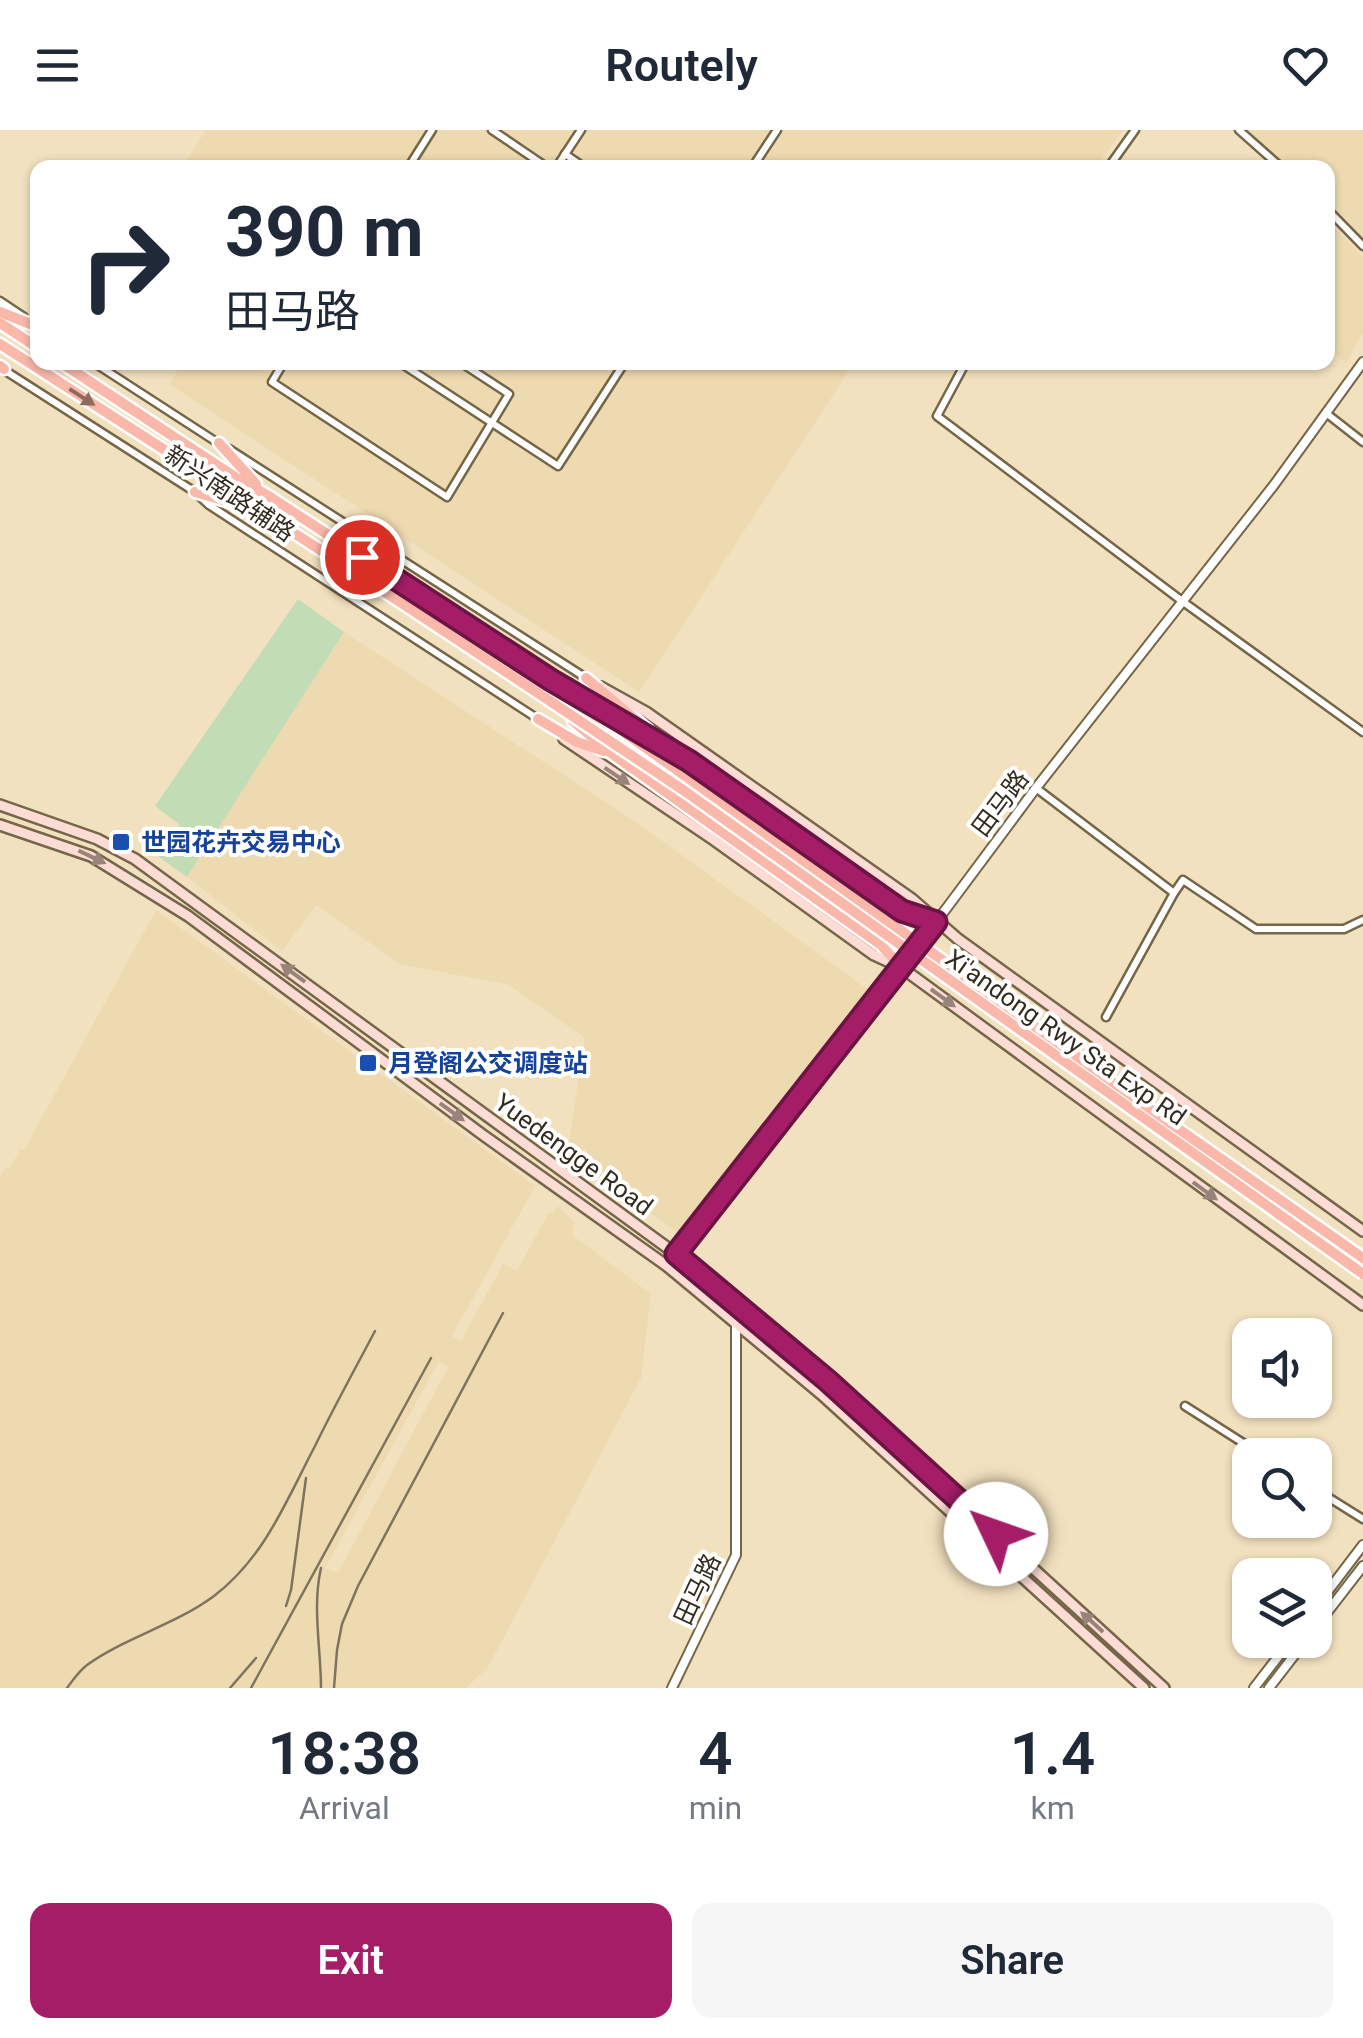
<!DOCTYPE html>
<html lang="en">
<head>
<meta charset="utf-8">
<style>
  body { margin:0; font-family:Roboto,"Noto Sans SC",sans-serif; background:#f6f6f7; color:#1f2937; height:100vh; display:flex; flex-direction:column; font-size:38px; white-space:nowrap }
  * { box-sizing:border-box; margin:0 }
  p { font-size:32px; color:#747a83 }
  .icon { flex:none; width:55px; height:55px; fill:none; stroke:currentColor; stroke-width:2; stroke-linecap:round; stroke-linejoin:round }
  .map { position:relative; height:1558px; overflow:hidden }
  .panel { display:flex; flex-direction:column; background:#fff; flex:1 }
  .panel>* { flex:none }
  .banner { position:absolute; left:30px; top:30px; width:1305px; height:210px; border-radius:20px; box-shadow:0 2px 8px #0004; background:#fff; color:#1f2937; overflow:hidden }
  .tools { position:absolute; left:1232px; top:1188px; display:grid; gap:20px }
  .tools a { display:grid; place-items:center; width:100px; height:100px; border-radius:20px; background:#fff; box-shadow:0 2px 8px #0004; font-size:50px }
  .pin { position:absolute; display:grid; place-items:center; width:85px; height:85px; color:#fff; margin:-42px; border:5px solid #fff; border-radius:50%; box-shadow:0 2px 10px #0007 }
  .me { position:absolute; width:110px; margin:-55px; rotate:312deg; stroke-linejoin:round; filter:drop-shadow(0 0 8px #0008) }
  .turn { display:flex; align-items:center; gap:35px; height:210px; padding:0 30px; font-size:45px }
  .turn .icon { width:130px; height:130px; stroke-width:2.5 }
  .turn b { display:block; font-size:70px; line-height:85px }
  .eta { display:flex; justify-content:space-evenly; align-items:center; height:170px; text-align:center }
  .eta b { font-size:60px; font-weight:600; line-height:70px }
  .button { display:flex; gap:20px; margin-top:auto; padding:20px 30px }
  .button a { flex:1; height:115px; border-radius:20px; background:#a51d67; color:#fff; font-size:40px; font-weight:600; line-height:115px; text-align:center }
  .button a+a { background:#f6f6f7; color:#1f2937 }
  header { display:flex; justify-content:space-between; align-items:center; height:130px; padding:0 30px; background:#fff; font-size:45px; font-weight:600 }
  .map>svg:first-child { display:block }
  .built { fill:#eedab0; fill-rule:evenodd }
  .green { fill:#c2dcb5 }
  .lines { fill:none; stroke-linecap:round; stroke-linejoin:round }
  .minor-casing { stroke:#746647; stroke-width:11 }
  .tertiary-casing { stroke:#746647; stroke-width:12 }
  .secondary-casing { stroke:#746647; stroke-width:14 }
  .primary-casing { stroke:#fff; stroke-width:15 }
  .minor { stroke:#fff; stroke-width:6 }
  .tertiary { stroke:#fff; stroke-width:8 }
  .secondary { stroke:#fddcd5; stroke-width:9 }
  .primary { stroke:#fab8aa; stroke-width:10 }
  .rail { stroke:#7e745e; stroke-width:2.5 }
  .primary-bridge-casing { stroke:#fff; stroke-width:15; stroke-linecap:butt }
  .primary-bridge { stroke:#fab8aa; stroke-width:10 }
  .oneway { fill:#8c6b5d }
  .oneway2 { fill:#98847a }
  .route-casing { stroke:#6b1343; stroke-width:25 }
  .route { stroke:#a51d67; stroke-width:18 }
  .transit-dot { fill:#1a4fb4; stroke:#fff; stroke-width:4 }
  .labels { text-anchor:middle; stroke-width:8; stroke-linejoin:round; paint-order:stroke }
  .street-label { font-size:25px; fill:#322c1e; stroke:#fff }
  .transit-label { font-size:25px; font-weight:bold; fill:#164399; stroke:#fff; text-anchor:start }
</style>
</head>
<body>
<header><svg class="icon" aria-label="menu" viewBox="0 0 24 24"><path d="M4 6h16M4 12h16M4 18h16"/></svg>Routely<svg class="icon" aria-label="heart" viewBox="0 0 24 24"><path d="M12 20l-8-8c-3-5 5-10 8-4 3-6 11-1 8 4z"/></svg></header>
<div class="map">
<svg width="1363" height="1558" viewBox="0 0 1363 1558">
  <rect width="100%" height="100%" fill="#f2e1bf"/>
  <g class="built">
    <path d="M206 0H1123L1095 38H988L984 35 982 38H181Z"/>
    <path d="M1240 0H1363V110L1328 78V38L1282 37Z"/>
    <path d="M1328 91 1363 127V203L1346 233 1328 219Z"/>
    <path d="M183 232 854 233 639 562 169 254Z"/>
    <path d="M344 502 636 692 870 861 681 1105 567 1024 585 908 509 855 400 834 316 775 282 821 187 747Z"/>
    <path d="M156 780 535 1056 452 1206 461 1211 503 1134 517 1141 549 1082 552 1084 558 1076 574 1092 572 1105 651 1164 641 1248 488 1537 466 1558H0V1047L6 1037 10 1038 20 1019 24 1020ZM439 1231 448 1237 338 1443 325 1438Z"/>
  </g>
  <path class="green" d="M298 469 344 502 187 747 159 727 180 695 155 676Z"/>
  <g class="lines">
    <defs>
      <g id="minor">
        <path d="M492 0 548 38"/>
        <path d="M1239 0 1282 38"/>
        <path d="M565 24 585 38"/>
        <path d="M408 38 432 0"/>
        <path d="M556 38 581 0"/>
        <path d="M752 38 777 0"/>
        <path d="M1108 38 1135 0"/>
        <path d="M1328 80 1363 116"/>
        <path d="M0 171 24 187"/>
        <path d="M93 232 218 313"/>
        <path d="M284 232 272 252 447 367 509 264 460 232"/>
        <path d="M399 232 558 336 625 232"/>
        <path d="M966 232 937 286 1182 471 1363 602"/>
        <path d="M1 238 195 362 209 375 538 589"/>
        <path d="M1326 283 1363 312"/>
        <path d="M229 319 586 548"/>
        <path d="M1036 658 1174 763 1106 887"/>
        <path d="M1174 763 1183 750 1256 799H1344L1363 790"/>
        <path d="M1185 1276 1262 1325"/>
        <path d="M1315 1359 1363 1389"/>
      </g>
      <g id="tertiary">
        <path d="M667 1136 902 838 1036 658 1274 355 1363 232"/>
        <path d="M1315 1478 1363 1415"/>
        <path d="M1315 1498 1363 1436"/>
        <path d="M672 1558 736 1425V1192"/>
        <path d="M1254 1558 1291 1510"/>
        <path d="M1269 1558 1306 1510"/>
      </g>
      <g id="secondary">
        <path d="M601 557 646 582 912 769 958 809 1363 1101"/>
        <path d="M564 609 714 710 874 825 902 838 1363 1175"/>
        <path d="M0 675 97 709 135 729 676 1124 828 1251 1164 1558"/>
        <path d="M0 695 91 726 188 786 483 1005 667 1136 821 1264 1144 1558"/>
      </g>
      <g id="primary">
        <path d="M0 182 38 197"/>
        <path d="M0 193 38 218"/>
        <path d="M0 214 356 443 553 573"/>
        <path d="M60 232 235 347 267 365 556 553"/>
        <path d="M0 236 4 239"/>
        <path d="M219 313 256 354"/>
        <path d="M195 362 247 377"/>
        <path d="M586 548 648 600"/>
        <path d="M588 571 689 631 902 781 936 792"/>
        <path d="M538 589 577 612 604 621"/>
        <path d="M573 591 611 623 881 815 902 838"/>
      </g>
    </defs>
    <use href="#minor" class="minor-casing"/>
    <use href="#tertiary" class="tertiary-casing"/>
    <use href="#secondary" class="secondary-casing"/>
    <use href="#primary" class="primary-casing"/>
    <use href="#minor" class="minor"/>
    <use href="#tertiary" class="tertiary"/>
    <use href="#secondary" class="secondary"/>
    <use href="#primary" class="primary"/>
    <g class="rail">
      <path d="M286 1476 291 1460 306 1348"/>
      <path d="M67 1558C73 1550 79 1541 87 1535 126 1507 175 1495 214 1466 265 1427 286 1371 315 1316 334 1277 355 1239 375 1201"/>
      <path d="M230 1558 256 1528"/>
      <path d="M251 1558 431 1228"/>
      <path d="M321 1558C321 1519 312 1477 321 1438"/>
      <path d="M334 1558 337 1520 342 1494 358 1456 503 1183"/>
    </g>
    <defs>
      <g id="primary-bridge">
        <path d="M551 550 1170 993 1363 1128"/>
        <path d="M547 569 686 662 1363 1144"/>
      </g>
    </defs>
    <use href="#primary-bridge" class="primary-bridge-casing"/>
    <use href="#primary-bridge" class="primary-bridge"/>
  </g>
  <defs><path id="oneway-solid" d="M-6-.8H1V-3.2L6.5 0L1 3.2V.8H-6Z" transform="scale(2.5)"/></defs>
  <use class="oneway" href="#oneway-solid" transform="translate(82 267) rotate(33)"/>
  <g class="oneway2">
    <use href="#oneway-solid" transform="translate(617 646) rotate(34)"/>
    <use href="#oneway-solid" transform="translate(92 727) rotate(26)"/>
    <use href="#oneway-solid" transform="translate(293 843) rotate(-144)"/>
    <use href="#oneway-solid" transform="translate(943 868) rotate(36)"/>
    <use href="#oneway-solid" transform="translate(452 982) rotate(36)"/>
    <use href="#oneway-solid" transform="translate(1205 1061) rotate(36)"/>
    <use href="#oneway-solid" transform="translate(1092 1492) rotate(-138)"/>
  </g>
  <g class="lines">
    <defs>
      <path id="route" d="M362 427 551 550 689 631 902 781 936 792 676 1124 828 1251 996 1404"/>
    </defs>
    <use href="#route" class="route-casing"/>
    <use href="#route" class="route"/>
  </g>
  <g class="transit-dot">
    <rect x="111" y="702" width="20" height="20" rx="5"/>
    <rect x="358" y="923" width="20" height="20" rx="5"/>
  </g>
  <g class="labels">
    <g class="street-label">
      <text transform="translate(230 363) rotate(34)" y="9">新兴南路辅路</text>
      <text transform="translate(1000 673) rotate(-53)" y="9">田马路</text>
      <text transform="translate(1066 907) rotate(35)" y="9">Xi'andong Rwy Sta Exp Rd</text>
      <text transform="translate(574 1024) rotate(36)" y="9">Yuedengge Road</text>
      <text transform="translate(697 1459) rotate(-65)" y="9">田马路</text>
    </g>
    <g class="transit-label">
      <text x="141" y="721">世园花卉交易中心</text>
      <text x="388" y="942">月登阁公交调度站</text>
    </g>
  </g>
</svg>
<div class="tools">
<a><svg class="icon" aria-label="sound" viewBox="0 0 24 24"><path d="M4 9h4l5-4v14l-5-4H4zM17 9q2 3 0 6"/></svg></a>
<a><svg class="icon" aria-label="search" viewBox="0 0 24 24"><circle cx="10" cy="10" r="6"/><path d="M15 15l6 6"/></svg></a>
<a><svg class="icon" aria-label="layers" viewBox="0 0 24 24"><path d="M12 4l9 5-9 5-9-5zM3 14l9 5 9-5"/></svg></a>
</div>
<div class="pin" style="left:362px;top:427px;background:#d93025"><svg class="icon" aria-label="arrive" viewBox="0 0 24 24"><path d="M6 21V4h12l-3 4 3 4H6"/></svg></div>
<svg class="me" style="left:996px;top:1404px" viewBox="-20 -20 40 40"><circle r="19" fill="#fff"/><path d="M0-13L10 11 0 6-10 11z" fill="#a51d67"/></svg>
<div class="banner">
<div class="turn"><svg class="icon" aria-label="right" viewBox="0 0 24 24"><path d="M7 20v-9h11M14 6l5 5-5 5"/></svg><div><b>390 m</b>田马路</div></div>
</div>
</div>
<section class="panel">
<div class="eta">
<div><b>18:38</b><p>Arrival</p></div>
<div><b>4</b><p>min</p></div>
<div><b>1.4</b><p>km</p></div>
</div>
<div class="button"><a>Exit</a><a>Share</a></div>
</section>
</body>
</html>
